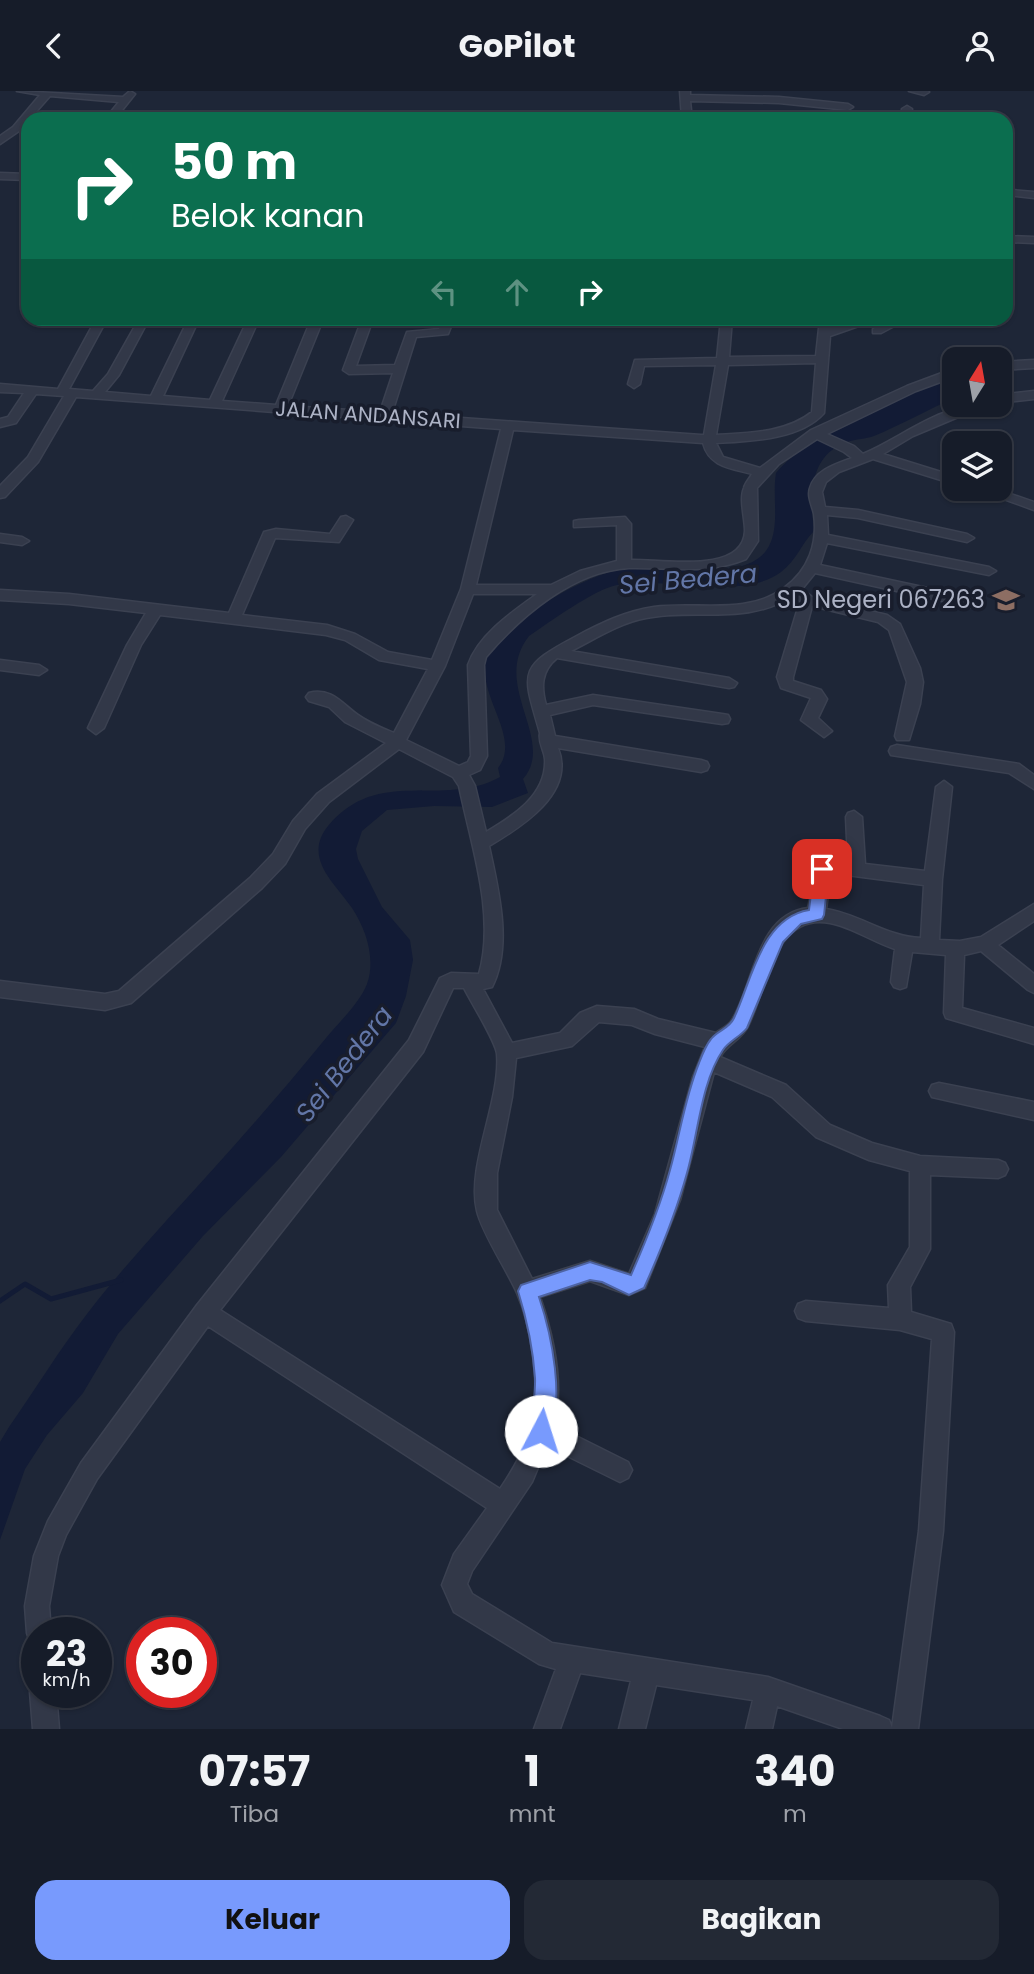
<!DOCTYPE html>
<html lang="id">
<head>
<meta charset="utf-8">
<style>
  body { margin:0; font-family:Poppins,sans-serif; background:#232935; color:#f1f3f6; height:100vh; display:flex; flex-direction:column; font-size:26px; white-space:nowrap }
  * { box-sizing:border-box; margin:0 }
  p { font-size:23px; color:#9ea1a8 }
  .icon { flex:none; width:38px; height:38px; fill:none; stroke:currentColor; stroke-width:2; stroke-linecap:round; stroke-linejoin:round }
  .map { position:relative; height:1638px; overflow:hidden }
  .panel { display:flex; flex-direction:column; background:#161c29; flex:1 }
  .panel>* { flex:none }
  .hud { position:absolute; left:21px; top:21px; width:992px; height:214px; border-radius:21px; box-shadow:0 2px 5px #0004,0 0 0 2px #353a46; background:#0b6e4f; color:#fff; overflow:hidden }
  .needle { width:46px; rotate:11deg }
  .tools { position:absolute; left:942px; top:256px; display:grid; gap:14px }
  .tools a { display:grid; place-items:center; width:70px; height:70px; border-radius:14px; background:#161c29; box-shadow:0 2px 5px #0004,0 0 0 2px #353a46; font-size:35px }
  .speed { position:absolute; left:21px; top:1526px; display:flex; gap:14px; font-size:35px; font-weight:700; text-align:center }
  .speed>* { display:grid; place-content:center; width:91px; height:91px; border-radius:50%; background:#161c29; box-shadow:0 2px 5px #0004,0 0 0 2px #353a46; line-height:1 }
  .speed small { font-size:18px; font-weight:400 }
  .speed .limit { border:10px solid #d22; background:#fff; color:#111 }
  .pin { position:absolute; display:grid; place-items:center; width:60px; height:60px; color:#fff; margin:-30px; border-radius:14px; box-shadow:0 4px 10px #0006 }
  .me { position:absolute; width:77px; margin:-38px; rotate:5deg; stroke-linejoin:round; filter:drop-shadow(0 0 5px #0008) }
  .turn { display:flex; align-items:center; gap:24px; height:147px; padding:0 35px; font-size:32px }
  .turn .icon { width:91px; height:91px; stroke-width:2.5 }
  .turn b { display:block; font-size:49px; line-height:60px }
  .lanes { display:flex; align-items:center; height:66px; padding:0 35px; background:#0003; justify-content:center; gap:35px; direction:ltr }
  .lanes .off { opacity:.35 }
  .eta { display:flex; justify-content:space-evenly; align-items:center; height:119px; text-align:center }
  .eta b { font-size:42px; font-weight:700; line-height:49px }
  .cta { display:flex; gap:14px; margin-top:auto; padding:14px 35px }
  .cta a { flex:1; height:80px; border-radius:21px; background:#789afd; color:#111; font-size:28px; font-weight:700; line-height:80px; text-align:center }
  .cta a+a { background:#232935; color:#f1f3f6 }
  header { display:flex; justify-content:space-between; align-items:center; height:91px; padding:0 35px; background:#161c29; font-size:32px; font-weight:700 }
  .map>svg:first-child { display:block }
  .water { fill:#121b35 }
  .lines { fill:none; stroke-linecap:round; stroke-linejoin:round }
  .stream { stroke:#121b35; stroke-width:5 }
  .minor-casing { stroke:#3b4151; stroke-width:3 }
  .minor { fill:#323848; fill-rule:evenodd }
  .route { fill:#789afd; stroke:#4e64a4; stroke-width:2 }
  .labels { text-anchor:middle; stroke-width:7; stroke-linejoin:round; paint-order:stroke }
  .far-street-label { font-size:21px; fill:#acb2c5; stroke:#181d2c }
  .poi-label { font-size:24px; fill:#acb2c5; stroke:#181d2c; text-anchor:end }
  .water-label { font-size:26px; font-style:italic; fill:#6276a7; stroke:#181d2c }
</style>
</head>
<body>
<header><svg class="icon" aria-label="back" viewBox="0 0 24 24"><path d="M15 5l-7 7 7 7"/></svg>GoPilot<svg class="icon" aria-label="person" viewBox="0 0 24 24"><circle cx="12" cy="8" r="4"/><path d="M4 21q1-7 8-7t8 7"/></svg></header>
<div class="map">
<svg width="1034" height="1638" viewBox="0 0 1034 1638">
  <rect width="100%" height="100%" fill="#1e2637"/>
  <path class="water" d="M954 286V307C927 319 901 334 874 345 866 348 856 348 847 351 808 365 810 406 814 440 801 453 797 469 781 481 741 511 665 484 617 494 593 499 550 531 529 545 490 594 557 649 523 688L528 702 492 716 434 715 387 719 362 740 356 758 358 768 382 816 410 849 413 869 406 905 396 932 281 1066 203 1145 118 1243 83 1302 47 1344 25 1378 0 1449V1351L9 1336C35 1299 59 1259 87 1223 126 1172 172 1124 215 1076 253 1034 290 991 326 947 339 931 359 913 367 893 376 868 366 838 352 817 336 793 302 767 328 735 379 674 442 718 500 686L498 677C525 643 465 595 492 556 513 526 587 483 623 478 659 473 749 495 769 455 780 434 772 405 776 382 813 339 899 303 954 286Z"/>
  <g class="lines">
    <path class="stream" d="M0 1210 25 1193 51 1208 121 1189"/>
    <defs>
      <g id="minor">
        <path d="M17 0 123 6 130 0 135 3 115 28H105L119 11 50 5 19 40 0 53V45L13 36 40 4Z"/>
        <path d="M680 0H690V4L779 6 848 13 853 16 848 19 779 12 690 10 692 28H682Z"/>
        <path d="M909 0H928L929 1 924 4Z"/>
        <path d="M907 15 912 18 911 28H901L902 18Z"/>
        <path d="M0 82 28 83V89L0 88Z"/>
        <path d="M1011 99 1034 101V107L1007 104V100Z"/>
        <path d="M1006 145 1034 146V152L1006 151Z"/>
        <path d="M96 228H107L69 298 93 300 108 283 139 228H149L119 284 105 301 151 305 188 229 199 228 163 305 210 309 248 228H259L222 310 276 314 308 236 314 233 320 236 288 315 380 321 393 282 349 283 343 279 362 228H373L356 275 395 274 407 241 439 238 444 228H454L448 243 416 246 392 322 701 344H704L716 274 644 275 640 293 634 297 628 293 635 269 717 267 721 228H732L729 266 816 265 820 228H830V237L859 228H874L873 230 830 245 824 322C800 349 750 350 716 352L723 366 760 377 811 339 907 295 950 279 954 278V286L916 300 827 343 854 355 863 363C905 345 939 313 989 313L913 345 883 363 954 385V393L873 368 839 381 826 391 822 401 825 416 858 419 967 443 974 447 967 451 858 427 827 424 828 444 989 476 996 480 989 484 827 452 820 474 974 507 981 512 974 517 815 482 802 498 812 506 887 524 900 533 920 577 923 591 920 613 909 649H897L895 645 907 591 889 539 878 531 812 515 793 586V590L821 599 827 608 818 627 832 640 824 646 801 629 811 607 781 597 777 586 800 510 794 504C748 535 696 517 646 527 619 532 595 548 571 560L729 587 737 592 734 596 729 597 557 567C541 580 541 596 546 614L593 604 722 623 728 624 730 628 728 632 722 633 593 614 550 624 555 645 701 669 707 671 709 675 707 679 701 681 558 657C576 702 521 736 489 755 498 797 513 855 492 896L483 898 512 952 560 942 580 922 597 915 634 918 658 928 716 942C721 938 729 935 732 929 754 894 756 823 808 817L818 770 824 768 848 771 846 726 848 722 854 720 862 726 865 773 925 780 936 696 944 690 952 696 942 788 939 849 960 850 981 846 1034 813V830L998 854 1034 883V902L1028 899 981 860 964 864 962 917 1034 937V953L946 927 944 922 946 864 912 861 906 896 900 898 894 896 891 891 895 858C873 851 852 836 830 832 773 821 767 898 748 935 742 948 727 953 720 966L786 994 830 1034 872 1052 920 1065 998 1069 1005 1072 1008 1078 1005 1084 998 1087 930 1084V1158L910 1196 911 1221 951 1233 954 1241 943 1440 918 1638H843L777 1615 772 1638H746L753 1609 656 1594 645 1638H619L631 1590 580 1582 560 1638H534L556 1578 539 1573 454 1521 442 1494 454 1463 487 1417 208 1235 97 1388 66 1444 58 1465 49 1515 51 1542H37V1553L30 1551 27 1542 25 1515 34 1465 48 1430 81 1372 197 1214 409 949 440 887 451 882 479 883C496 824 471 754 459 695L453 686 399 658 329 711 305 738 285 773 262 797 131 912 105 919 0 906V890L105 903 119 900 250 787 273 763 293 730 317 703 386 652 345 631 329 616 309 610 306 606 309 602C332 596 343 614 358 624 369 632 382 637 394 642L428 578 379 569 345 549 326 544 160 524 141 554 104 637 96 643 88 637 127 554 146 522 69 513 0 509V499L69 503 229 522 264 441 276 438 330 443 341 426 346 425 353 429 339 451 275 447 242 524 327 534 355 543 388 561 432 569 461 498 501 338 76 306 38 371 5 406 0 407V395L28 366 64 305 36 303 16 332 0 336V328L8 326 24 302 0 301V293L58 298ZM816 272 812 321C786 342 748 342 716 344L728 274ZM513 339 703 352C709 376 731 377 752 383 750 387 745 392 744 397 739 408 745 427 745 440 743 484 661 468 631 469V433L625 426 579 429 574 430V436L617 434V470L580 480 551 494H476ZM817 348 844 361 852 367C836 373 815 379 810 397 807 405 812 414 814 423 818 452 809 479 784 497 746 525 698 510 654 516 626 520 601 532 575 546 516 577 523 582 540 642 538 652 544 658 545 668 547 704 513 725 486 741L475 695 469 684 480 679 487 665 484 574 486 566C521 525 573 480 629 477 669 476 708 484 746 468L758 450 757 397 779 373ZM473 503H537C512 521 478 544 468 574L471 665 468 671 459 675 406 649 445 575ZM831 782 924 794 921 847C887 846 859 823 826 818ZM453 897H464C471 911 496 951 497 963 501 1010 466 1075 477 1120 482 1142 507 1179 517 1202 531 1234 540 1292 533 1327 528 1353 515 1376 500 1398L220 1219 423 961ZM599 931 632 934 655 943 705 956 693 986 655 1123 629 1183 590 1170 532 1188 497 1119V1082L512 1006 516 967 572 955ZM714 981 772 1006 816 1046 869 1069 910 1080V1156L888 1194 889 1217 806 1210 798 1213 795 1220 798 1227 806 1230 900 1239 932 1248 919 1440 892 1637 889 1629 880 1625 768 1586 552 1552 472 1503 467 1493 472 1480 532 1391 547 1355 620 1391 628 1387 632 1379 628 1371 554 1334C564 1294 553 1244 540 1206L590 1190 629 1204 645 1197 680 1109Z"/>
        <path d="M880 228H892L898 233 881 242H873V238L884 232Z"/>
        <path d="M1034 269V277L999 279V271Z"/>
        <path d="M1034 300V308L999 312V304Z"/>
        <path d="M973 397H993L1034 411V419Z"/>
        <path d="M0 443 22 446 29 450 22 454 0 451Z"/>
        <path d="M0 569 39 574 47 579 39 584 0 579Z"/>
        <path d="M897 654 1019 673 1034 684V698L1009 682 891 664 889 660 891 656Z"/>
        <path d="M939 992 1034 1011V1029L932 1006 929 1000 932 994Z"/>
        <path d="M37 1591V1601H56L59 1638H33L30 1601Z"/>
      </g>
    </defs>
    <use href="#minor" class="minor-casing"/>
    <use href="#minor" class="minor"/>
  </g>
  <path class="route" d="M822 772 829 778 824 824 822 828 801 833 783 851 747 937C740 946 729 950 723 959 701 991 698 1044 687 1082 676 1122 661 1159 644 1197L629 1204 602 1191 590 1189 539 1206C552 1245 565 1309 549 1348L541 1351 534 1348C529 1334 536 1304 535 1287 533 1257 527 1229 518 1200L521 1194 590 1171 631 1184C646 1150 660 1116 670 1079 680 1043 685 1006 699 972 702 964 706 954 711 948 718 939 729 938 734 927 752 889 761 827 809 819L814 778Z"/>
  <defs>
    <symbol id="school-bare" viewBox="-9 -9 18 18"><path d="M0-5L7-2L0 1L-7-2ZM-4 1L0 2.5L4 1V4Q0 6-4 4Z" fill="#8d6e63" stroke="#181d2c" stroke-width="2.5" paint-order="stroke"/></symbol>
  </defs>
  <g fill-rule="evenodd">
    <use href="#school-bare" x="987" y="490" width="38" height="38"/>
  </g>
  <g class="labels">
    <g class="far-street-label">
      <text transform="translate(368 324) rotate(4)" y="7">JALAN ANDANSARI</text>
    </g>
    <g class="poi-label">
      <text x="985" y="517">SD Negeri 067263</text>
    </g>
    <g class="water-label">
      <text transform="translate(688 488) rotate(-5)" y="9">Sei Bedera</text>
      <text transform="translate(344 973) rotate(-52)" y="9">Sei Bedera</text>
    </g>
  </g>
</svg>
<div class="tools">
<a><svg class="needle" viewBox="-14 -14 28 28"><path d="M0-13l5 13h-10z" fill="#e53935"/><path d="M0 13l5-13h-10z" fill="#9ea1a8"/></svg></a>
<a><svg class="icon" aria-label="layers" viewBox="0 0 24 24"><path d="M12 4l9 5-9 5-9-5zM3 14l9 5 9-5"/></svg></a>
</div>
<div class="speed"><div>23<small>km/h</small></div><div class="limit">30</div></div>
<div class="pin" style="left:822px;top:778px;background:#d93025"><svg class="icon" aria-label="arrive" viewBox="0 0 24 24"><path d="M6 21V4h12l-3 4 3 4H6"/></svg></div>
<svg class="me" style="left:541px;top:1340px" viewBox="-20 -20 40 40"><circle r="19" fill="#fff"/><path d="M0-13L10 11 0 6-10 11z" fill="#789afd"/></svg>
<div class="hud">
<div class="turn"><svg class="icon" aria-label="right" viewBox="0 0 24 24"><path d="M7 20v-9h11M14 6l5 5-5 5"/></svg><div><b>50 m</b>Belok kanan</div></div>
<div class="lanes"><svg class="icon off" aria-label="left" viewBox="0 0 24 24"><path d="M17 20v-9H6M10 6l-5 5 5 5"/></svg><svg class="icon off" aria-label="ahead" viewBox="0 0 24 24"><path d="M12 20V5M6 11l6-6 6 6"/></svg><svg class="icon" aria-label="right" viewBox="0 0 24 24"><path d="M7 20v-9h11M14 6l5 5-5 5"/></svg></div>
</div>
</div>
<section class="panel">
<div class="eta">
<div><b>07:57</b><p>Tiba</p></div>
<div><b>1</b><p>mnt</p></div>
<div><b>340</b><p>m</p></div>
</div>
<div class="cta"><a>Keluar</a><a>Bagikan</a></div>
</section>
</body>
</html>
